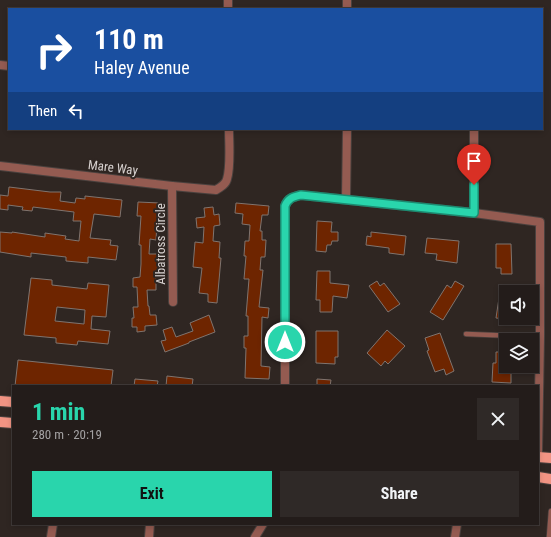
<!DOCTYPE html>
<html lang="en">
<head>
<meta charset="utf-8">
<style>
  body { margin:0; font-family:"Roboto Condensed",sans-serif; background:#2f2927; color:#f1f3f6; height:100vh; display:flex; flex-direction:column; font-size:15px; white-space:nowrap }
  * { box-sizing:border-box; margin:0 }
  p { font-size:13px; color:#a3a1a2 }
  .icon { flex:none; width:22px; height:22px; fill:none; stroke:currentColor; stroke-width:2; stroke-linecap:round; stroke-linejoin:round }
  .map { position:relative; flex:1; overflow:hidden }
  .panel { position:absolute; left:12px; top:385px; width:527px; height:140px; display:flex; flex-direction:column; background:#231c1a; border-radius:0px; box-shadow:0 2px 6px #0003,0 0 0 1px #403a39 }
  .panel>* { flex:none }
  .banner { position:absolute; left:8px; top:8px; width:535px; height:122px; border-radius:0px; box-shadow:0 2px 6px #0003,0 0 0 1px #403a39; background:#1a4fa0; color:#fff; overflow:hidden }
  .buttons { position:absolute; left:499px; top:285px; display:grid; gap:8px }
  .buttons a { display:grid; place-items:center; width:40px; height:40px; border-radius:0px; background:#231c1a; box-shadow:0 2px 6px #0003,0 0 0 1px #403a39; font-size:20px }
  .pin { position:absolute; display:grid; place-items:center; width:34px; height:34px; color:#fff; margin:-41px -17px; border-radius:50% 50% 50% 0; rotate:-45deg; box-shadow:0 0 4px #0007 }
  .pin .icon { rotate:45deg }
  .me { position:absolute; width:44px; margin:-22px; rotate:0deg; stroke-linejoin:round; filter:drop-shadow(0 0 3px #0008) }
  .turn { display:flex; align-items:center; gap:14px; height:84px; padding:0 20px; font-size:18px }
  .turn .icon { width:52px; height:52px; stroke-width:2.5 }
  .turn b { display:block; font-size:28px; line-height:34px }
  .then { display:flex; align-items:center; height:38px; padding:0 20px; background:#0003; gap:8px; font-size:15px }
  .round { display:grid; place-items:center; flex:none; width:42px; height:42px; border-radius:0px; background:#2f2927 }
  .headline { display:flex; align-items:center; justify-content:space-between; height:68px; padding:0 20px }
  h1 { font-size:24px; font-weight:700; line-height:30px; color:#29d5ac }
  .action { display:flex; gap:8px; margin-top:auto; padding:8px 20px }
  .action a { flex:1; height:46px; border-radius:0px; background:#29d5ac; color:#111; font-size:16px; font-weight:700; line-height:46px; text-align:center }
  .action a+a { background:#2f2927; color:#f1f3f6 }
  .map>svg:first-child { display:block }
  .building { fill:#6e2500; stroke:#7f746f; fill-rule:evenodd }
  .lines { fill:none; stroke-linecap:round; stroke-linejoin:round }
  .lane-casing { stroke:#4a413e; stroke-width:6 }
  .street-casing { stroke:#4a413e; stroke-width:10 }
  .primary-casing { stroke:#4a413e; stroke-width:12 }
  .lane { stroke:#945b51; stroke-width:4.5 }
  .street { stroke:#945b51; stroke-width:8 }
  .primary { stroke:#f29483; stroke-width:10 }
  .route-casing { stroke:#1b8a70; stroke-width:10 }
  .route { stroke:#29d5ac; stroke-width:7 }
  .labels { text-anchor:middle; stroke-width:4; stroke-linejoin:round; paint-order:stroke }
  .street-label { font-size:13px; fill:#d7d1cf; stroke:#2f2622 }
</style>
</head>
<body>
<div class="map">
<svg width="551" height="537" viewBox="0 0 551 537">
  <rect width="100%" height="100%" fill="#2f2622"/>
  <g class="building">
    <path d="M9 187 50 192H61L60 201 75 203 76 198 85 199V196L122 200 120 217 94 214 90 238 111 240 110 245 118 246 116 260 88 257V263L66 261V257L31 253V257L0 252V232L12 233V232L45 237V233L66 236 65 239 79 241 81 221H73L74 212 33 207 32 211 22 210 23 207 8 205V210L0 209V195L8 196Z"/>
    <path d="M138 202 160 203 159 223H157L156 240 150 239 149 254H160L159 275 156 274V290H147L148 306H149L150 315H156L157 325 145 326V331L137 332V327H132V318H134L133 307H138L137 287H133V278L140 277 141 264V245H139L141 216H137Z"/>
    <path d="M236 203 269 206 268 215H262L260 231H262V240H266L265 257H261L260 270H263L259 307 269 308 268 318 262 317 261 366 270 367 269 379 245 378 246 348H244V336H248V316H246L249 279H244L246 256H244L245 241H249L250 225 242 224 243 214 235 213Z"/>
    <path d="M213 207 214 215 219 214 220 225 214 226 213 241 220 242 219 258H221L217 303 208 302V294L199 293 202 268 193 267 195 242 203 243 204 227 197 228 196 218 205 217 204 208Z"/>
    <path d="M317 221 332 222 331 232H338V241H332L331 245H327L326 252 316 251Z"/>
    <path d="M371 232 406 236 404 255 389 253V248L366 245 367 236 371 237Z"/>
    <path d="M427 238 459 241 457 263 436 260 437 254 425 253Z"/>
    <path d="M496 244H511L512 274H501V268H496Z"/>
    <path d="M317 271H330V283L349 285 347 298 333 296 332 312H320V300H316Z"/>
    <path d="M31 278 52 280V285L87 289 88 283 109 285 106 317 92 316 91 329 110 331 108 344 78 341 77 345 56 343V338L24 335ZM57 307 85 310 84 324 55 321Z"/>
    <path d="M377 281 380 286 384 283 400 304 388 312 369 286Z"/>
    <path d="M455 281 464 286 443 320 430 312 447 285 451 288Z"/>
    <path d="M499 298 506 299V319L496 318Z"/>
    <path d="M209 315 215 332 189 342V343L165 352 161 341 166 340 163 330 172 327 176 337 193 331 190 323Z"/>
    <path d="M387 330 405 346 388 364 385 361 381 366 367 353Z"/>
    <path d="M316 331H338V357H335V364L316 363Z"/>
    <path d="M440 333 454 371 446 375 444 369 435 372 427 351 429 350 425 338Z"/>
    <path d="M496 352H506V366H511V383L492 382 493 363H496Z"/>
    <path d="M18 360 113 370 111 386H15Z"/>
    <path d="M167 376 193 379 192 386H166Z"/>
    <path d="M135 379 158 381 157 386H134Z"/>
    <path d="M317 379 331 380 330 386H317Z"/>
  </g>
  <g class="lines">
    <defs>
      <g id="lane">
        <path d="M466 334 540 337"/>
        <path d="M549 537 551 511"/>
      </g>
      <g id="street">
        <path d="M228 0V9"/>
        <path d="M347 9V0"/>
        <path d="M0 65 9 66"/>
        <path d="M474 129V213"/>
        <path d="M0 166 172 186 216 190C221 187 226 184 227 179 231 167 229 142 229 129"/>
        <path d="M172 186 173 302"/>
        <path d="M346 199 347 129"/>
        <path d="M285 386V206C288 198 293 197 301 195L474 213 540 222V337L538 453"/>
        <path d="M51 537 53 524"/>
        <path d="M149 537 150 524"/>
        <path d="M255 537 263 524"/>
        <path d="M455 537 457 524"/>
      </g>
      <g id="primary">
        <path d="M0 401 13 402"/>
        <path d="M0 422 13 423"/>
        <path d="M538 457 551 458"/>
        <path d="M538 477 551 479"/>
      </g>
    </defs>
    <use href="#lane" class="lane-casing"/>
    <use href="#street" class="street-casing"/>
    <use href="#primary" class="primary-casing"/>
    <use href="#lane" class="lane"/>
    <use href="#street" class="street"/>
    <use href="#primary" class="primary"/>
  </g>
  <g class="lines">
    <defs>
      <path id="route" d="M285 342V206C288 198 293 197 301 195L474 213V185"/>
    </defs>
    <use href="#route" class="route-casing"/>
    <use href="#route" class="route"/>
  </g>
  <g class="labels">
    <g class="street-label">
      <text transform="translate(113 167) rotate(7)" y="5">Mare Way</text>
      <text transform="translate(160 244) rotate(-90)" y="5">Albatross Circle</text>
    </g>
  </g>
</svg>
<div class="buttons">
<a><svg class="icon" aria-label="sound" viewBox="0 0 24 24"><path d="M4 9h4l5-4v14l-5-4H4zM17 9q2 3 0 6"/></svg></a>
<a><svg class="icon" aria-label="layers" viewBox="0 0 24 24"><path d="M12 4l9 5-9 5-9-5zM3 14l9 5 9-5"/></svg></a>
</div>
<div class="pin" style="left:474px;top:185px;background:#d93025"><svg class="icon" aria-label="arrive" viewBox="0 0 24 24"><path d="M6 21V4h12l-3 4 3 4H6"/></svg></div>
<svg class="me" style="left:285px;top:342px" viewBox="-20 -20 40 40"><circle r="17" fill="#29d5ac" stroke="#fff" stroke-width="3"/><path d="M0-11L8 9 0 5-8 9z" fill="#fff"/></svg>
<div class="banner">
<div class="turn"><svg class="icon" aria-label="right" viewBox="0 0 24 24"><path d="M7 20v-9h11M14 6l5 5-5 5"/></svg><div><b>110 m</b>Haley Avenue</div></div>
<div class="then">Then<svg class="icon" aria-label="left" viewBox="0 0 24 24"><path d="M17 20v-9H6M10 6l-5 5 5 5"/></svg></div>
</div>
<section class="panel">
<div class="headline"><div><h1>1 min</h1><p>280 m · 20:19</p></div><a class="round"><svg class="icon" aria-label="close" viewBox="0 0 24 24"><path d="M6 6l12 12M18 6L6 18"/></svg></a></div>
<div class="action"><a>Exit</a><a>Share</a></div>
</section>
</div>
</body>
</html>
